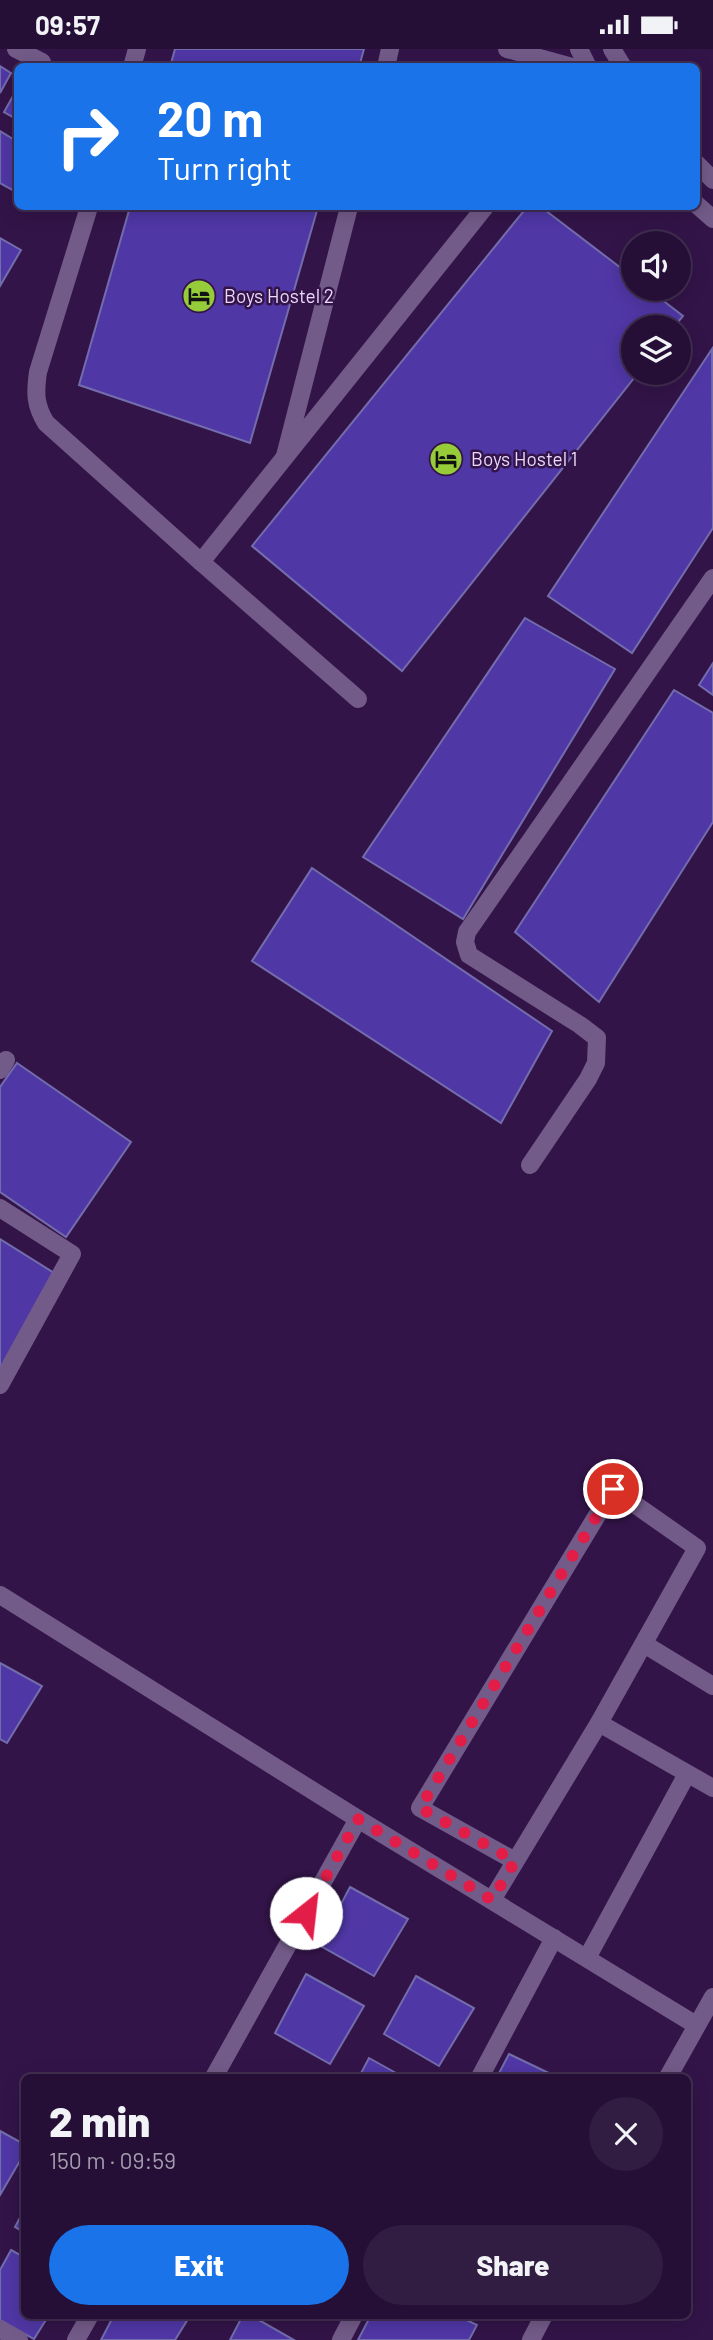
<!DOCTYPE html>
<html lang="en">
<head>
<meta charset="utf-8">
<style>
  body { margin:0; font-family:Barlow,sans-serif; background:#321d42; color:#f1f3f6; height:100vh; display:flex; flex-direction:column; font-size:26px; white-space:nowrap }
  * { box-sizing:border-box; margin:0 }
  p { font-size:23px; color:#a49cad }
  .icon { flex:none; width:38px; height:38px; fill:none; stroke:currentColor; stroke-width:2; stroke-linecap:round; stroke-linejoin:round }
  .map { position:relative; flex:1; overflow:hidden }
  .details { position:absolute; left:21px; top:2025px; width:670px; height:245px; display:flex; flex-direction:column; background:#260f37; border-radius:10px; box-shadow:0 4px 18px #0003,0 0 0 2px #422f52 }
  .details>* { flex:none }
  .banner { position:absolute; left:14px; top:14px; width:686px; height:147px; border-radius:10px; box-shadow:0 4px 18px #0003,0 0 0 2px #422f52; background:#1a73e8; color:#fff; overflow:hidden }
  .buttons { position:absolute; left:621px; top:182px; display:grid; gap:14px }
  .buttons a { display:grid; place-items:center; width:70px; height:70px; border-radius:50%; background:#260f37; box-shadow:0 4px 18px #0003,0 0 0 2px #422f52; font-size:35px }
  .pin { position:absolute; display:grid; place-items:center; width:60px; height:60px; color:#fff; margin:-30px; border:4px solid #fff; border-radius:50%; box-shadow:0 2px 7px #0007 }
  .me { position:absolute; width:77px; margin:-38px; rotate:29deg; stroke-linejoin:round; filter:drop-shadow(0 0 5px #0008) }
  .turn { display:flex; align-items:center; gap:24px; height:147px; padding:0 28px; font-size:32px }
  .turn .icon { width:91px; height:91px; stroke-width:2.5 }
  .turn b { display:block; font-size:49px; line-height:60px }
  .round { display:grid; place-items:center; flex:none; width:74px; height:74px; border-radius:37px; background:#321d42 }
  .head { display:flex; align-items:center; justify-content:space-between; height:119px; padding:0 28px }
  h1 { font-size:42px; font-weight:800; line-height:52px }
  .button { display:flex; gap:14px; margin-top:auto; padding:14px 28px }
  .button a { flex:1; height:80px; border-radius:42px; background:#1a73e8; color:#fff; font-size:28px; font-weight:800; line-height:80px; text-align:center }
  .button a+a { background:#321d42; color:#f1f3f6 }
  .status { display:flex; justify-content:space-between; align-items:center; height:49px; padding:0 35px; background:#260f37; direction:ltr }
  .status svg { height:19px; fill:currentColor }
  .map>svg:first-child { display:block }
  .building { fill:#5037a6; stroke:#736dac; stroke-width:2 }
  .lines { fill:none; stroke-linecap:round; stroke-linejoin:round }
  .minor { stroke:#735b89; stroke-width:18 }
  .route { stroke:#e11d48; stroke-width:12; stroke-dasharray:0 21.6 }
  .labels { text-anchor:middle; stroke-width:5; stroke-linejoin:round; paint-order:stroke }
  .poi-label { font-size:19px; fill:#e9d9fa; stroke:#331449; text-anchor:start }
</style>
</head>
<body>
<div class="status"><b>09:57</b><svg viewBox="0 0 49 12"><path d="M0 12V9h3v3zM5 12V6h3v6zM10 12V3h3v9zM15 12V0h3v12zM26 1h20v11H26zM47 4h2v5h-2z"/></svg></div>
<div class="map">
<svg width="713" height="2291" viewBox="0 0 713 2291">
  <rect width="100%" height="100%" fill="#331449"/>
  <g class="building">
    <path d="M175 0H364L359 18H170Z"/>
    <path d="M0 17 11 24 0 44Z"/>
    <path d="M18 38V71L4 63Z"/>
    <path d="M0 82 18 93V144L0 134Z"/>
    <path d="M130 158H318L250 394 79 336Z"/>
    <path d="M527 158H541L634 229V240H648L683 267 674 278H634V324H638L402 622 252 497Z"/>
    <path d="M0 189 21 201 0 237Z"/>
    <path d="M712 300 713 479 632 604 548 547Z"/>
    <path d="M525 569 615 620 463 870 363 808Z"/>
    <path d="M713 614V646L699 636Z"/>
    <path d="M674 641 713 664V773L599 953 515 883Z"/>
    <path d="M312 819 552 982 501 1074 252 912Z"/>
    <path d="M17 1014 131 1093 66 1188 0 1143V1038Z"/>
    <path d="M0 1190 59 1227 0 1322Z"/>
    <path d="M0 1614 42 1637 7 1694 0 1690Z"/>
    <path d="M350 1838 408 1870 374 1927 319 1896Z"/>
    <path d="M306 1925 364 1957 330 2015 275 1984Z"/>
    <path d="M416 1927 474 1959 439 2017 384 1985Z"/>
    <path d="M509 2005 557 2028H497Z"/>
    <path d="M369 2009 403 2028H359Z"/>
    <path d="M0 2082 24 2095V2105L0 2146Z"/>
    <path d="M24 2161V2183L15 2178Z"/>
    <path d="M11 2201 24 2208V2266H49L34 2290 0 2271V2221Z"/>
    <path d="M114 2266H181L188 2270 175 2291H101Z"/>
    <path d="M243 2266H250L294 2291H230Z"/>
    <path d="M371 2266H456L477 2276 469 2291H358Z"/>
  </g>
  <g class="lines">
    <g class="minor">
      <path d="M16 0 42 13"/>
      <path d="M507 0 572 18"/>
      <path d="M579 0 588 18"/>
      <path d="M612 0 623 18"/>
      <path d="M132 18 137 0"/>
      <path d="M386 18 390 0"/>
      <path d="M696 114 713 131"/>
      <path d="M696 155 713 170"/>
      <path d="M89 158 38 323C35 344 35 356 46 374L201 513"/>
      <path d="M285 407 349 158"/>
      <path d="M358 650 201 513 485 158"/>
      <path d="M0 1021 6 1011"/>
      <path d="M530 1116 588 1030 596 1014 597 989 580 976 469 906 465 893 467 883 713 529"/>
      <path d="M0 1159 72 1205 0 1336"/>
      <path d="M0 1546 358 1770 696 1976"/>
      <path d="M644 1595 713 1637"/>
      <path d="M599 1674 713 1739"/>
      <path d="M492 1851 599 1674 697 1499 613 1440 420 1759 515 1812"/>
      <path d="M587 1909 687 1725"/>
      <path d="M214 2028 358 1770"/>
      <path d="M480 2028 554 1889"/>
      <path d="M668 2028 713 1948"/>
      <path d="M0 2280 19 2291"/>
      <path d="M76 2291 90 2266"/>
      <path d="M341 2291 354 2266"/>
      <path d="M531 2291 544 2266"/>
    </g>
  </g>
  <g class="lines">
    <path class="route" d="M306 1864 358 1770 492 1851 515 1812 420 1759 613 1440"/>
  </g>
  <defs>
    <symbol id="hotel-disc" viewBox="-11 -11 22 22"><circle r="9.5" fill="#96cc39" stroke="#331449"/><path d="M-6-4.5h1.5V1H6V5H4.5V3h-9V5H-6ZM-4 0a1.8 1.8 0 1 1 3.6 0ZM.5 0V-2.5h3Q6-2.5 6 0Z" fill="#111"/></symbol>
  </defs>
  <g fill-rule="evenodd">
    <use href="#hotel-disc" x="180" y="228" width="38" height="38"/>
    <use href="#hotel-disc" x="427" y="391" width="38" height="38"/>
  </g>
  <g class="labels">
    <g class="poi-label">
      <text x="224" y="254">Boys Hostel 2</text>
      <text x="471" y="417">Boys Hostel 1</text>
    </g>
  </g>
</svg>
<div class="buttons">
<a><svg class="icon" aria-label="sound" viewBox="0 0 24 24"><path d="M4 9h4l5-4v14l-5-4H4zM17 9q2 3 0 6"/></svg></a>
<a><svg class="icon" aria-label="layers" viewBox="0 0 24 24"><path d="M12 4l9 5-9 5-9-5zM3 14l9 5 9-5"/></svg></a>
</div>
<div class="pin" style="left:613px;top:1440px;background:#d93025"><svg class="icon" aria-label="arrive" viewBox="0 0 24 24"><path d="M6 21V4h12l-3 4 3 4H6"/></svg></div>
<svg class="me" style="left:306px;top:1864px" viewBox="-20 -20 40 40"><circle r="19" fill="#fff"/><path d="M0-13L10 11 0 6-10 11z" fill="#e11d48"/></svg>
<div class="banner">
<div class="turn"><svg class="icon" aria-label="right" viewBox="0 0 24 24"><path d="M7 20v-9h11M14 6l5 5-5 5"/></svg><div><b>20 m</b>Turn right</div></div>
</div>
<section class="details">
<div class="head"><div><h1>2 min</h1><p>150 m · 09:59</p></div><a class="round"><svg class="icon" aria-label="close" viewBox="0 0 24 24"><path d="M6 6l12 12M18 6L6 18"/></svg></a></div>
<div class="button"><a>Exit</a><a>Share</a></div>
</section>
</div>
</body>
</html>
